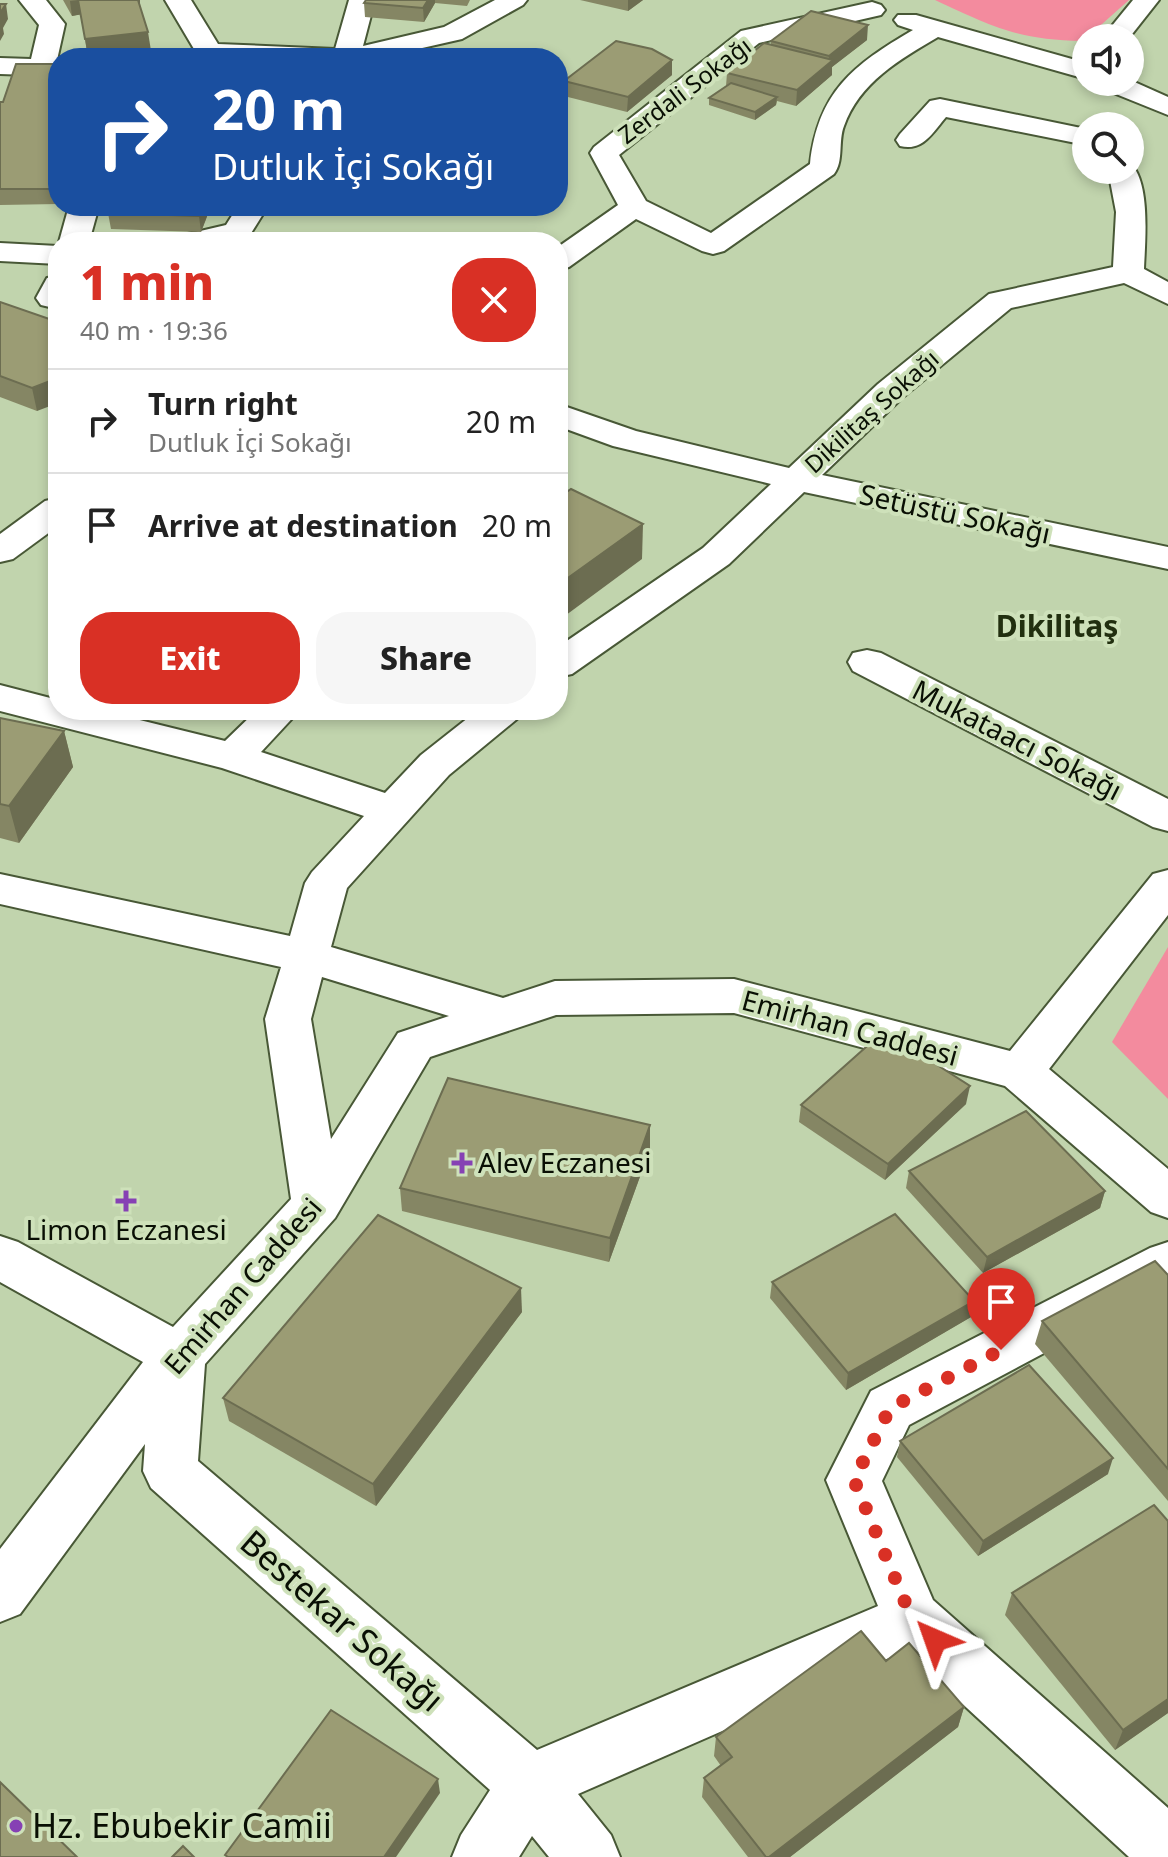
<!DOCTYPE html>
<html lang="en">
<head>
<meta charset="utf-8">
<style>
  body { margin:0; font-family:"Noto Sans",sans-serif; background:#f6f6f6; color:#222; height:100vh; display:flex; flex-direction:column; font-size:30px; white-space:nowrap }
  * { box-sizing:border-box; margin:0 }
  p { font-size:26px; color:#767676 }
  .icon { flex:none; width:44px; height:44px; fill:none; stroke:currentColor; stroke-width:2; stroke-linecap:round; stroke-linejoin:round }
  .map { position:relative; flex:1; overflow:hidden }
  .panel { position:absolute; left:48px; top:232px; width:520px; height:488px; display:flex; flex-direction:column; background:#fff; border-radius:32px; box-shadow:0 4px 12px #0003 }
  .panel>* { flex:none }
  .hud { position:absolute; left:48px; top:48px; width:520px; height:168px; border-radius:32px; box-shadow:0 4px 12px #0003; background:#1a4fa0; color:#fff; overflow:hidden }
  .tools { position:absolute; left:1072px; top:24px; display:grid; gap:16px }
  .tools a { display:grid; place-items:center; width:72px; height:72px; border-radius:50%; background:#fff; box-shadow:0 4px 12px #0003; font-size:40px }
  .pin { position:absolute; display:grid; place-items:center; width:68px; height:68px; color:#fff; margin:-82px -34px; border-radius:50% 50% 50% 0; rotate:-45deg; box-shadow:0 0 8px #0007 }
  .pin .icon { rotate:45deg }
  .me { position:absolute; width:88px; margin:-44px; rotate:317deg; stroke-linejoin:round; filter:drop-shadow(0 0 6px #0008) }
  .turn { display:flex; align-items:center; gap:28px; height:168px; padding:0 32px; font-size:36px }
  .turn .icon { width:104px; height:104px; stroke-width:2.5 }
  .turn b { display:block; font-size:56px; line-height:68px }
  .round { display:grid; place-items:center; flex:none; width:84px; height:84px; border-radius:32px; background:#f6f6f6 }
  .head { display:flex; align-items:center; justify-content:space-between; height:136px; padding:0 32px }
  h1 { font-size:48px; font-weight:800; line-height:60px; color:#d93025 }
  .button { display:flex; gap:16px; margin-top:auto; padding:16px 32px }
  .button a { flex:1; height:92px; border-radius:32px; background:#d93025; color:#fff; font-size:32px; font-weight:800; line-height:92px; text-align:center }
  .button a+a { background:#f6f6f6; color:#222 }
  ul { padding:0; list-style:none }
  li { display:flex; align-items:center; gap:24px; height:104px; padding:0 32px; border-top:2px solid #e0e0e0 }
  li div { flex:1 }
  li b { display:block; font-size:30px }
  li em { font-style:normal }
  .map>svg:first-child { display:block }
  .green { fill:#f38b9e }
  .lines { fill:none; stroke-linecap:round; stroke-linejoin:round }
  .minor-casing { stroke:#485836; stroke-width:4 }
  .minor { fill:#fff; fill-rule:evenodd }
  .wall { fill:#858664 }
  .shaded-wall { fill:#6c6d51 }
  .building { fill:#9b9c74; stroke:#6c6d51; stroke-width:2 }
  .route { stroke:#d93025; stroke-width:14; stroke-dasharray:0 25.2 }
  .poi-dot { fill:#8641b4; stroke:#cee1ba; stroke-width:3 }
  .labels { text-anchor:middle; stroke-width:8; stroke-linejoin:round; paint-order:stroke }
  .far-street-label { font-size:24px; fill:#090f04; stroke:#cee1ba }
  .street-label { font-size:28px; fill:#090f04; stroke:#cee1ba }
  .poi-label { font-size:28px; fill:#090f04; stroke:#cee1ba; text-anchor:start }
  .neighbourhood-label { font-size:30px; font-weight:bold; fill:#212f0f; stroke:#cee1ba }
  .near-street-label { font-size:34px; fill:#090f04; stroke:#cee1ba }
  .near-poi-label { font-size:34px; fill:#090f04; stroke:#cee1ba; text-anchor:start }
</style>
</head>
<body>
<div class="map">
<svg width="1168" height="1857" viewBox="0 0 1168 1857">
  <rect width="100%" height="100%" fill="#c1d4ad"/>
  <g class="green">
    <path d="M935 0H1129L1083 41C1018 40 993 27 935 0Z"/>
    <path d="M1168 947V1099L1112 1042Z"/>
  </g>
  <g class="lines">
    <defs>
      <g id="minor">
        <path d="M19 0H46L65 24 57 60 58 76 0 74V58L31 59 39 25Z"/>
        <path d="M165 0H191L218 44 335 49 349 0H375L363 46 444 27 495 0H527L523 5 462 39 378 58H180L184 52 194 49Z"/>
        <path d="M1133 0H1159L1129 38H1102Z"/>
        <path d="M872 2 881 5 885 10 881 15 759 43 619 155 646 201 711 233 810 164C818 92 853 65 913 30L898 25 894 20 898 15H916L1086 63V79L938 37C900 59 859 83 844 126 838 141 844 161 834 174L724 251 713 254 702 251 636 219 569 267 558 270V247L618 205 590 153 594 147 741 31Z"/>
        <path d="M1130 80 1168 97V115L1101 88 1097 82Z"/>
        <path d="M940 99 1086 129V145L946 117C933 132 923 152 900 146L896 140 900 134 930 101Z"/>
        <path d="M1130 163C1151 182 1145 242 1144 269L1168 282V304L1124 283 1011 308 902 398 822 475 1168 547V569L804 492 729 564 572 674 558 677V647L703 548 771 484 613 446 558 426V404L636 431 789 468 878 384 989 294 1113 267 1116 212 1108 170H1130Z"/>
        <path d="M69 206H99L89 242H59Z"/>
        <path d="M238 206H268L248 238 232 242H175L179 236 226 225Z"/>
        <path d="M0 243 58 246V264L0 261Z"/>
        <path d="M58 276V309L41 305 36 298 47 278Z"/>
        <path d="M58 498V526L13 559 0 562V534L45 501Z"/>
        <path d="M867 650 881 653 1168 799V831L1153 827 853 671 848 662 853 653Z"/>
        <path d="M0 685 58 700V710H99L225 741 257 710H300L261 752 385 793 421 755 478 710H523L517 719 449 775 347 888 331 947 503 998 555 981 734 979 1010 1051 1153 874 1168 870V915L1049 1069 1168 1169V1218L1151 1212 1005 1086 734 1013 556 1015 430 1057 335 1218 205 1364 198 1461 537 1750 878 1606 826 1480 871 1391 1150 1248 1168 1242V1287L909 1425 882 1481 933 1600 1168 1808V1857H1129L905 1651 578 1794 611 1835 620 1857H549L532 1836 519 1857H452L461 1835 490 1790 151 1488 143 1471 145 1444 20 1614 0 1622V1549L143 1362 0 1282V1236L18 1242 173 1327 291 1199 265 1019 281 967 0 904V874L290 936 305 883 312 872 364 816 222 768 0 711ZM322 977 449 1016 398 1033 331 1139 311 1019Z"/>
      </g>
    </defs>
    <use href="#minor" class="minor-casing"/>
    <use href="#minor" class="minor"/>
  </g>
  <g class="wall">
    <path d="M63 0H140V4H139L152 57 88 58 81 14 72 16Z"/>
    <path d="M366 0H470L467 6 435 3 424 22 365 17 364 3Z"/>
    <path d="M580 0H643L628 11Z"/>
    <path d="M867 40 832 67V75L796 106 777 101 776 105 755 120 709 105V98L726 86 727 73 771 45V41Z"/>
    <path d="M58 64V204L0 205V102H3Z"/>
    <path d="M672 75 627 112 564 96V81Z"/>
    <path d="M211 206 201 232 111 229 108 213Z"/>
    <path d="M0 302 58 322 37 411 0 397Z"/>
    <path d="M0 718 64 731 73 767 19 843 0 838Z"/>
    <path d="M966 1104 885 1180 799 1122 801 1105Z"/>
    <path d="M650 1149 609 1262 402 1211 400 1188Z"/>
    <path d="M909 1171 1105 1191 1100 1208 983 1273 906 1188Z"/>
    <path d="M1168 1275V1501L1035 1344 1042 1321Z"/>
    <path d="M772 1282 974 1301 971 1317 846 1390 770 1298Z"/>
    <path d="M522 1312 376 1506 229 1421 223 1398Z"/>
    <path d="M900 1441 1108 1474 978 1556 897 1457Z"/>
    <path d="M1012 1593 1168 1713 1115 1750 1005 1615Z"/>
    <path d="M886 1661 964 1707 958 1727 790 1857H748L702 1797 704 1778 721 1766 714 1756 716 1737Z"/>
  </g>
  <g class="shaded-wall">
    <path d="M78 0H140V4L72 16 70 1Z"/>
    <path d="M428 0H435V3L424 22 423 8Z"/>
    <path d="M628 0H643L628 11Z"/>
    <path d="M6 4 8 19 3 28 4 34 0 41V13Z"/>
    <path d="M868 25 867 40 832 67V75L796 106 797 90 828 64 829 56Z"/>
    <path d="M148 32 152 57 88 58 85 39Z"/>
    <path d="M672 60V75L627 112 628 97Z"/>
    <path d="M777 97 776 105 755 120V112Z"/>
    <path d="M203 206H211L201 232 199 216Z"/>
    <path d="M58 378V403L37 411 32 388Z"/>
    <path d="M643 524 642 559 558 621V585Z"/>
    <path d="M64 731 73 767 19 843 9 806Z"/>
    <path d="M970 1086 966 1104 885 1180 888 1164Z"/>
    <path d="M650 1125V1149L609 1262 610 1238Z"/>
    <path d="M1105 1191 1100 1208 983 1273 987 1257Z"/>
    <path d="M521 1288 522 1312 376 1506 373 1484Z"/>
    <path d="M974 1301 971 1317 846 1390 848 1373Z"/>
    <path d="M1113 1458 1108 1474 978 1556 983 1541Z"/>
    <path d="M1168 1699V1713L1115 1750 1123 1730Z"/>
    <path d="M964 1707 958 1727 790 1857H769Z"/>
    <path d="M438 1779 440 1793 396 1857H384Z"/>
  </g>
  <g class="building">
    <path d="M78 0H138L148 32 85 39Z"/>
    <path d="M366 0H428L423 8 364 3Z"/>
    <path d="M0 4H6L0 13Z"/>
    <path d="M811 11 868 25 829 56 771 41Z"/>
    <path d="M616 41 652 49 672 60 628 97 564 81Z"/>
    <path d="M764 43 833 60 797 90 727 73Z"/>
    <path d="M16 64H58V189H0V102H3Z"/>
    <path d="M731 83 777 97 755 112 709 98Z"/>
    <path d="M111 206H203L199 216 108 213Z"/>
    <path d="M0 302 58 322V378L32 388 0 376Z"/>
    <path d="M571 489 643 524 558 585V498Z"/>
    <path d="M0 718 64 731 9 806 0 804Z"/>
    <path d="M884 1031 970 1086 888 1164 801 1105Z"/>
    <path d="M448 1078 650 1125 610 1238 400 1188Z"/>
    <path d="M1026 1111 1105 1191 987 1257 909 1171Z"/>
    <path d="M895 1214 974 1301 848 1373 772 1282Z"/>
    <path d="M378 1215 521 1288 373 1484 223 1398Z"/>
    <path d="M1155 1261 1168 1275V1469L1042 1321Z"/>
    <path d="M1029 1365 1113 1458 983 1541 900 1441Z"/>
    <path d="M1154 1505 1168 1521V1699L1123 1730 1012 1593Z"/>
    <path d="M861 1631 886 1661 909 1643 964 1707 769 1857H766L704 1778 732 1757 716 1737Z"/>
    <path d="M331 1710 438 1779 384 1857H228L225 1855Z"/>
    <path d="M0 1782 77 1857H0Z"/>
    <path d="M183 1846 194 1857H172Z"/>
  </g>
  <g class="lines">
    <path class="route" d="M935 1640 912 1619 854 1480 890 1408 1001 1350"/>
  </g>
  <g class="poi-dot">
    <path d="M458 1151h8v8h8v8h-8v8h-8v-8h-8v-8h8z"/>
    <path d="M122 1189h8v8h8v8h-8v8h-8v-8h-8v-8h8z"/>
    <circle cx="16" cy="1826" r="8"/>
  </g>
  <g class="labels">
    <g class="far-street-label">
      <text transform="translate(685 91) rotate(-37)" y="8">Zerdali Sokağı</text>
      <text transform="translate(872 412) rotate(-42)" y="8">Dikilitaş Sokağı</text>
    </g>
    <g class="street-label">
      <text transform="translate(955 514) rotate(12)" y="10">Setüstü Sokağı</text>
      <text transform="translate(1017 740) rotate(27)" y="10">Mukataacı Sokağı</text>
      <text transform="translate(850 1028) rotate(15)" y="10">Emirhan Caddesi</text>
      <text transform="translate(243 1286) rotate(-49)" y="10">Emirhan Caddesi</text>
    </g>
    <g class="poi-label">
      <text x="478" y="1173">Alev Eczanesi</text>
      <text x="126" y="1240" text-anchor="middle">Limon Eczanesi</text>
    </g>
    <g class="neighbourhood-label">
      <text x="1057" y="637">Dikilitaş</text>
    </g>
    <g class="near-street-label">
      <text transform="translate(342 1621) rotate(41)" y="12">Bestekar Sokağı</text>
    </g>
    <g class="near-poi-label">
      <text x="32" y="1838">Hz. Ebubekir Camii</text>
    </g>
  </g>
</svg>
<div class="tools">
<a><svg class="icon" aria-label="sound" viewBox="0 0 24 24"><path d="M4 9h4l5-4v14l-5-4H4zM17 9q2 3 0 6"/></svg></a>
<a><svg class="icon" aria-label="search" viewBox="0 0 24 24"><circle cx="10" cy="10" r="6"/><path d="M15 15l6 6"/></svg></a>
</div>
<div class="pin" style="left:1001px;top:1350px;background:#d93025"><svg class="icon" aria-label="arrive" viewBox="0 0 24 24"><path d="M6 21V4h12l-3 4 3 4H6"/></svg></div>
<svg class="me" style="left:935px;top:1640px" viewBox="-20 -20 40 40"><path d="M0-17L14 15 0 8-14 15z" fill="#d93025" stroke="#fff" stroke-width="4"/></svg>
<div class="hud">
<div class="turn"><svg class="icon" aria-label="right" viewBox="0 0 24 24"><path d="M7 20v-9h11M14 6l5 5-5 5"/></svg><div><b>20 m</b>Dutluk İçi Sokağı</div></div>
</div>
<section class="panel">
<div class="head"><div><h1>1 min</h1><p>40 m · 19:36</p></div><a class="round" style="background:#d93025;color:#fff"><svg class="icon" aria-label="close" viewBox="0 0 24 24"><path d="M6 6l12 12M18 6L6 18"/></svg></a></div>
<ul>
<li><svg class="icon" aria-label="right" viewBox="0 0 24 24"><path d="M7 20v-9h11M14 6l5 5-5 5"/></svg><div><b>Turn right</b><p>Dutluk İçi Sokağı</p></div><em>20 m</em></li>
<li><svg class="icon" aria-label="arrive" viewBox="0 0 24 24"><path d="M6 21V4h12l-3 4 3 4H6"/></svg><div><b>Arrive at destination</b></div><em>20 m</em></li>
</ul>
<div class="button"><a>Exit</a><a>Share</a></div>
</section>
</div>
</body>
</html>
